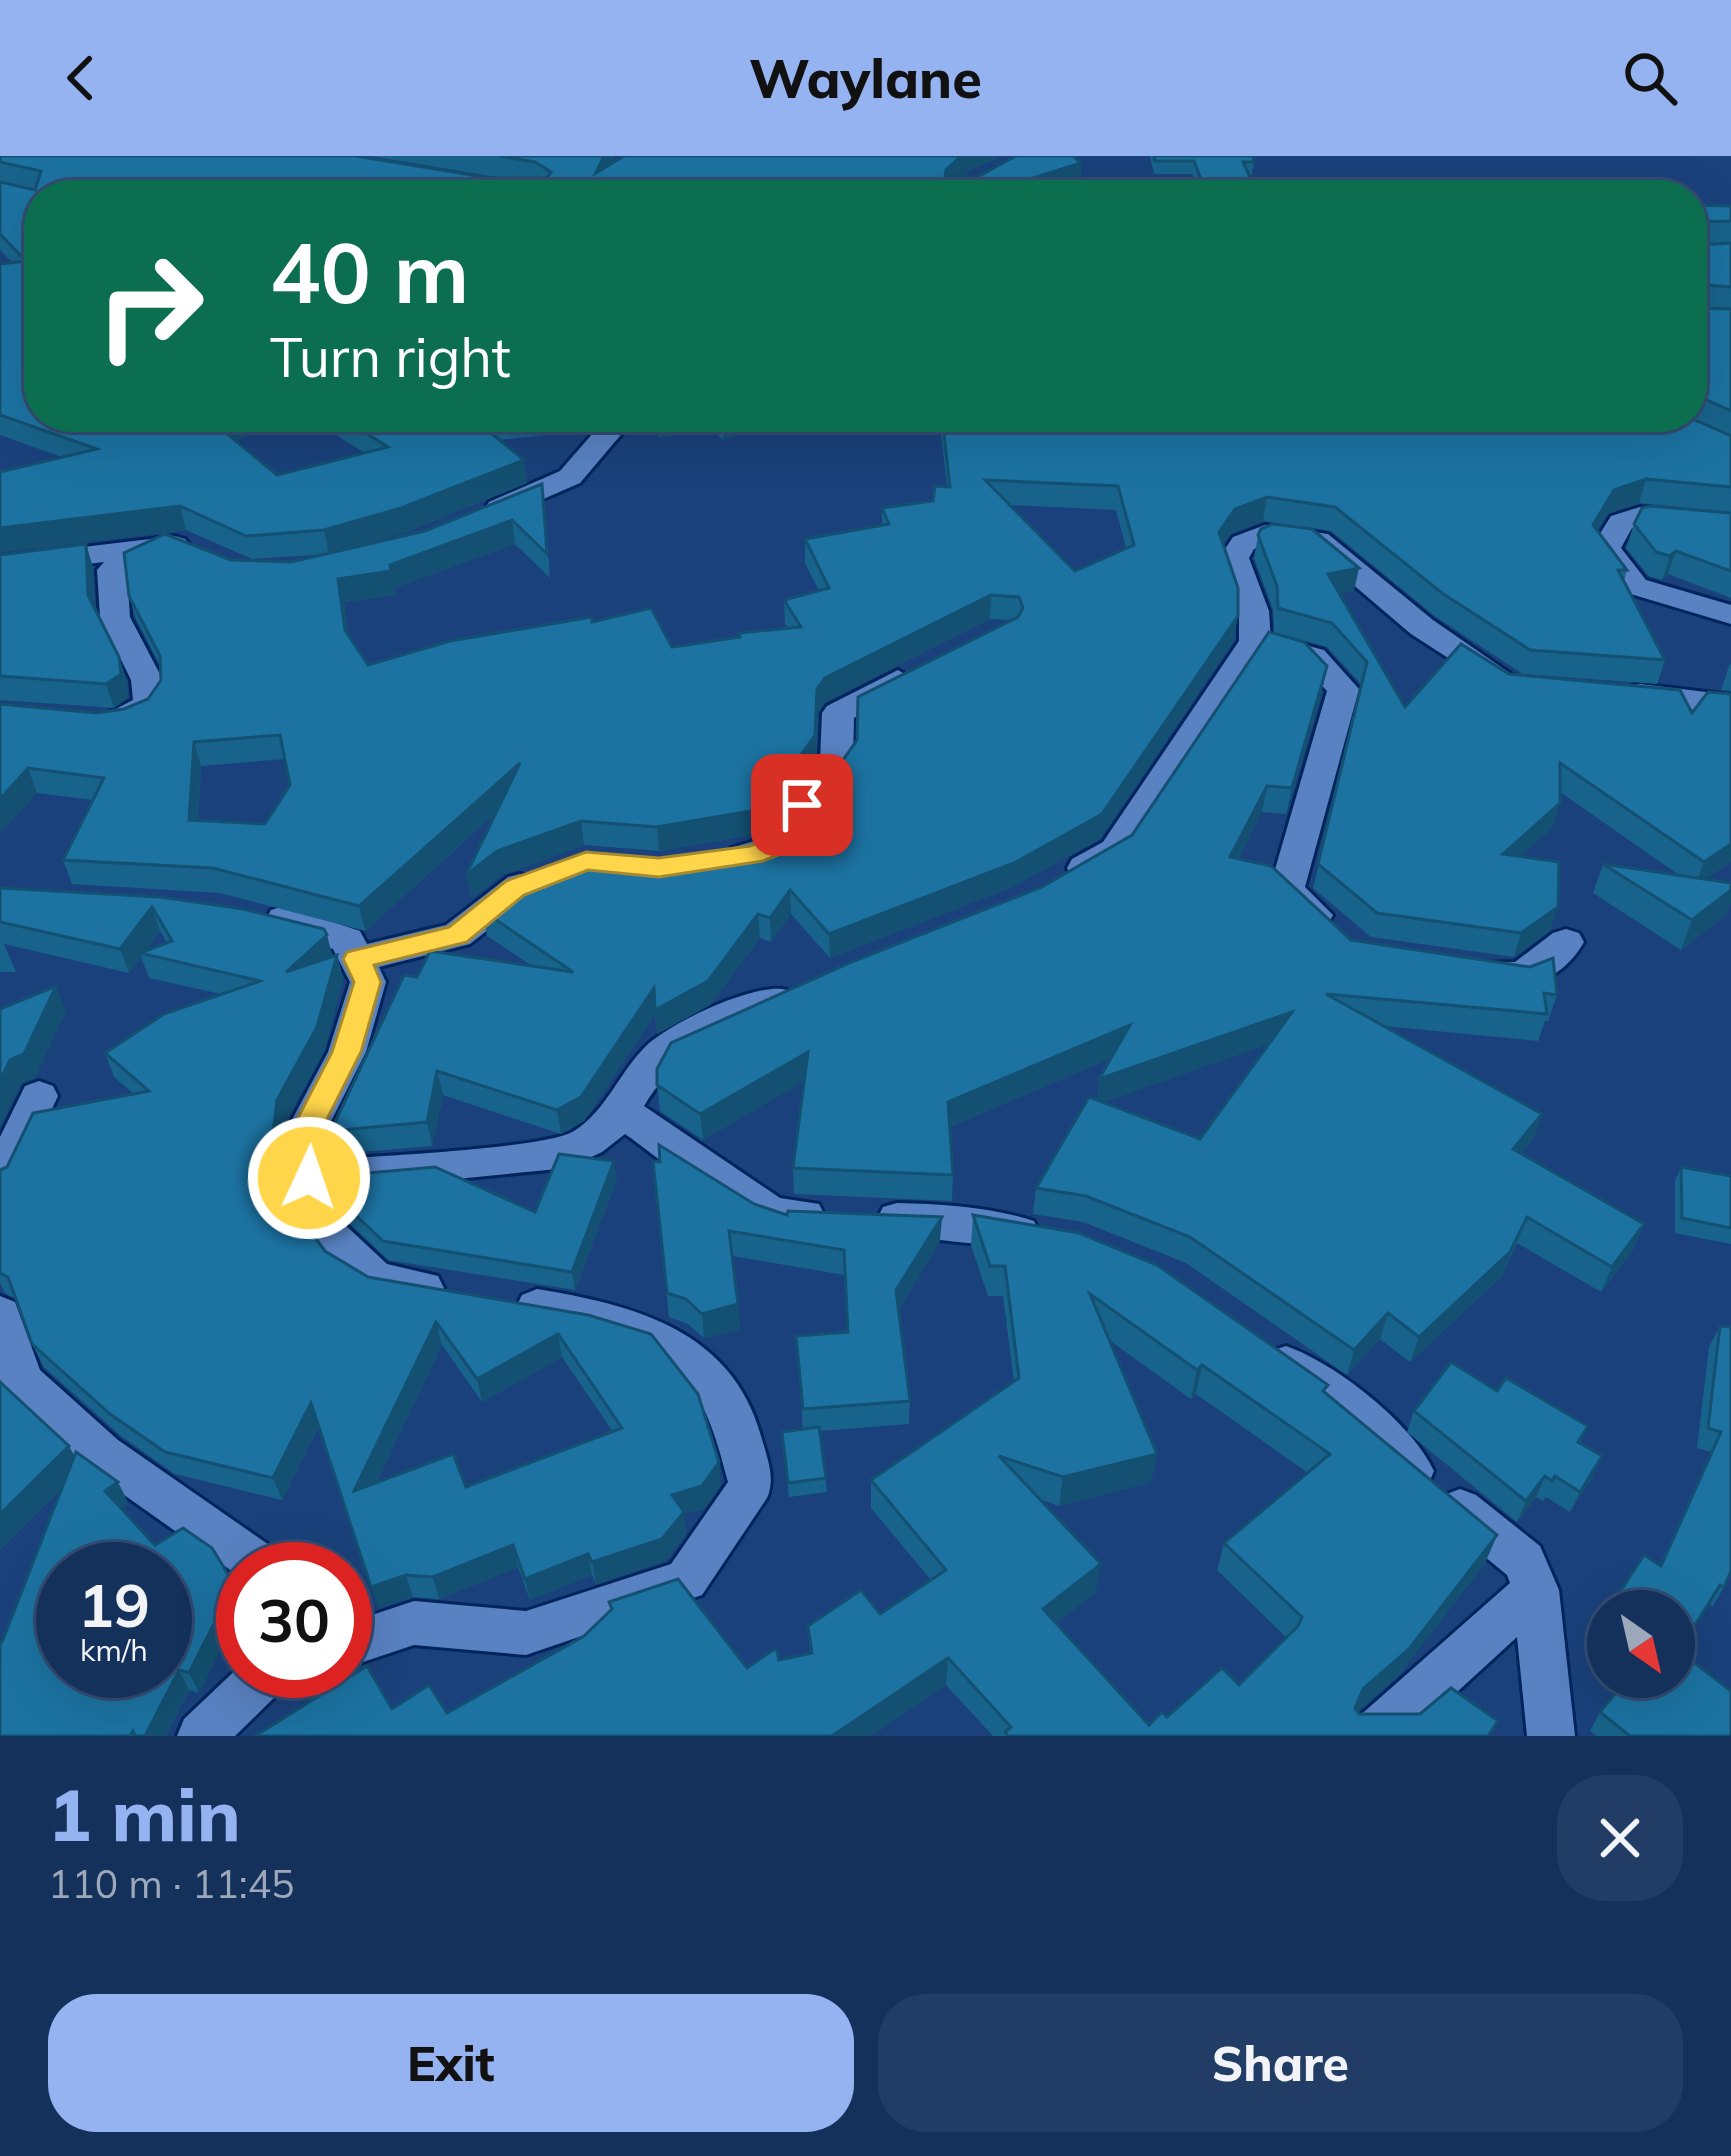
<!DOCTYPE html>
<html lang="en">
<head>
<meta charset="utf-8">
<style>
  body { margin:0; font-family:Mulish,sans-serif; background:#213d65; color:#f1f3f6; height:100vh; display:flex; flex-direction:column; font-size:45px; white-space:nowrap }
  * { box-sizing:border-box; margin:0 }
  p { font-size:39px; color:#9da9bb }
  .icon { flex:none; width:66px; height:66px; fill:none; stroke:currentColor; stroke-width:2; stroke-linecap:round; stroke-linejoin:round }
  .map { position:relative; height:1580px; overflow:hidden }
  .sheet { display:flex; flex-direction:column; background:#14315c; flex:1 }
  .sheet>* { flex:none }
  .hud { position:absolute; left:24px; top:24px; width:1683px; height:252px; border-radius:48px; box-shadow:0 12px 48px #0002,0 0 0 3px #334c72; background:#0b6e4f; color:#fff; overflow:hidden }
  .needle { width:78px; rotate:146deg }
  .fabs { position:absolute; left:1587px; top:1434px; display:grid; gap:24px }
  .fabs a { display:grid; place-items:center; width:108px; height:108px; border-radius:50%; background:#14315c; box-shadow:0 12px 48px #0002,0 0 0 3px #334c72; font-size:60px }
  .speed { position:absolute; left:36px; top:1386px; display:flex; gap:24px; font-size:60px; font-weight:700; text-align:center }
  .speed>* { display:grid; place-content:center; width:156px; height:156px; border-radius:50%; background:#14315c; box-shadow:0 12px 48px #0002,0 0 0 3px #334c72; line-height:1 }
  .speed small { font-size:30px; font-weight:400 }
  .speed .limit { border:18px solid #d22; background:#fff; color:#111 }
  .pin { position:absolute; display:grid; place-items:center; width:102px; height:102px; color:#fff; margin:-51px; border-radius:24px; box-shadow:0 6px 18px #0006 }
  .me { position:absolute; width:132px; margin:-66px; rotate:3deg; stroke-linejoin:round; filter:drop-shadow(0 0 9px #0008) }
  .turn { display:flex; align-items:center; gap:42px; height:252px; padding:0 48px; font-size:54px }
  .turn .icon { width:156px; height:156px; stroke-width:2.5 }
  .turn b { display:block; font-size:84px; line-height:102px }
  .round { display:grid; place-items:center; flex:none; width:126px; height:126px; border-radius:48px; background:#213d65 }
  .headline { display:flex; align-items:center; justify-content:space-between; height:204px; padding:0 48px }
  h1 { font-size:72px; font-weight:800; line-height:90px; color:#95b2f1 }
  .primary-button { display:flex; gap:24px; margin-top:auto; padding:24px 48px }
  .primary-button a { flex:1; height:138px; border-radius:48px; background:#95b2f1; color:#111; font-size:48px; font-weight:800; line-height:138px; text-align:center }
  .primary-button a+a { background:#213d65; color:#f1f3f6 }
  header { display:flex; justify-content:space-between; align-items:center; height:156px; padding:0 48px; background:#95b2f1; color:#111; font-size:54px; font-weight:800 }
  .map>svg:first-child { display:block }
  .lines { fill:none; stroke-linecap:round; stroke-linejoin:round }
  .street-casing { stroke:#00255d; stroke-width:6 }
  .street { fill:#5982c2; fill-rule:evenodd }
  .wall { fill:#18638b; fill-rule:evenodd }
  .shaded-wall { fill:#145071 }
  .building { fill:#1c73a2; stroke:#145071; stroke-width:3; fill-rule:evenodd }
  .route { fill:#ffd54a; stroke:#a68a30; stroke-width:3 }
</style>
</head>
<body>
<header><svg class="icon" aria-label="back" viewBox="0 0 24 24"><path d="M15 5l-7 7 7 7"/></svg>Waylane<svg class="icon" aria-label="search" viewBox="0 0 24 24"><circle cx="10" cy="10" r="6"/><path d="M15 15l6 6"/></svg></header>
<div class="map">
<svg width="1731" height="1580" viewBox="0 0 1731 1580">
  <rect width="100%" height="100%" fill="#1a417b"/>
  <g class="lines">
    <defs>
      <g id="street">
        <path d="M607 261H636L580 327 509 358H489L485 352 489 346 560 315Z"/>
        <path d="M1640 351 1731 359V377L1642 369 1632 372 1621 392 1646 424 1731 449V468L1624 436 1591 392 1611 360Z"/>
        <path d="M1265 369 1328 378 1433 464 1514 520 1498 530 1487 527 1411 478 1310 392 1268 387 1254 393 1249 402 1269 455 1271 485 1127 702 1096 721H1072L1067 712 1072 703 1103 686 1239 485V455L1219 402 1233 381Z"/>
        <path d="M175 380 185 383 190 389 185 395 161 400 127 418 130 461 163 524 165 548 132 575 102 574 97 567 102 560 133 544 131 524 100 461 97 414 104 406 0 419V401Z"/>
        <path d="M1282 483 1324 494 1359 533 1305 731 1333 759 1328 768C1303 775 1282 754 1269 734L1327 535 1302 508 1271 500 1266 493 1271 486Z"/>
        <path d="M898 514 914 524 854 562 853 606 791 697 743 712 731 708 726 700 731 692 767 681 820 605 822 557 827 550Z"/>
        <path d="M1640 528 1731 539V559L1629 545 1624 538 1629 531Z"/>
        <path d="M520 718 532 721 538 730 532 739 470 788 379 811 386 826 366 896 325 977 327 1004C372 1000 545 993 574 975 607 954 618 918 645 891 667 868 757 825 787 834L792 844 787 854C729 876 677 894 644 950L780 1042 819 1048 825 1060 819 1072C758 1092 674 1012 625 978L602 996 568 1012 333 1035 342 1066 387 1108 438 1120 444 1132 438 1144 423 1149 360 1135 310 1086 289 1022 285 977 328 896 350 826 333 793 271 772 266 763 271 754 284 750 360 775 367 788 446 769 508 721Z"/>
        <path d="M1566 773 1579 777 1584 786C1561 826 1522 838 1480 825L1475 816 1480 807 1515 806 1553 777Z"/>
        <path d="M39 925 53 930 58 940 14 1033 0 1038V981L25 930Z"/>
        <path d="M897 1047C943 1048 991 1051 1034 1065L1040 1077 1034 1089C1019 1094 901 1081 883 1075L877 1063 883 1051Z"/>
        <path d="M537 1133C634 1149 732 1174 761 1280 767 1301 776 1322 767 1342L702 1439 526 1499 414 1489 345 1512V1468L414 1445 526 1455 671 1408 728 1326C706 1240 689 1200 595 1179 571 1173 546 1172 522 1163L516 1151 522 1139Z"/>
        <path d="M0 1140 15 1146 40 1214 118 1284 282 1398 289 1413H243V1423L86 1312 7 1238 0 1224Z"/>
        <path d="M1286 1190C1335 1207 1412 1267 1434 1315L1428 1329 1412 1335C1381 1323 1365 1290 1341 1269 1317 1248 1279 1237 1265 1208L1271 1195Z"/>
        <path d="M1460 1333 1476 1339 1540 1390 1559 1434 1575 1580H1527L1517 1481 1409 1580H1349L1356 1563 1510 1427 1507 1419 1444 1367 1437 1353 1444 1339Z"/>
        <path d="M243 1507V1515H292L285 1531 235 1580H177L184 1563Z"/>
      </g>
    </defs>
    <use href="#street" class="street-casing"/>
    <use href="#street" class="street"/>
  </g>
  <g class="wall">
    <path d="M0 0 490 22H502L370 0H615L612 7 624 0H1003L968 15 962 21H977L1081 7 1080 29 39 39V261H294L235 284 277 319 365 297 307 261H583L584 275 499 284 527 327 406 376 331 397 545 352 550 422 515 388 394 432 396 439 344 446 348 478 368 509 593 466 672 491 740 481 788 472 785 467 784 444 819 435 805 407V383L882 369V352L933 345 947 330 939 261H1692V49L1731 50V356L1639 347 1607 358 1597 374 1627 414 1624 425 1665 504 1657 528 1523 518 1436 461 1331 375 1263 365 1231 377 1223 389 1234 484 1100 683 1012 731 830 802 791 758 771 786 760 782 710 849 657 878 655 858 584 965 561 978 443 939 432 990 338 998 331 975 417 821 532 810 487 780 483 755 657 704 753 690 792 677 1011 464 990 463 825 546 818 557 816 604 764 677 659 695 584 689 501 719 471 743 497 656 365 775 220 737 72 728 63 704 93 644 37 637 0 677V548L96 557 124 553 148 543 161 524V511L136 463 129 440 231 404 291 406 328 398 252 403 186 374 0 396V316L62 301 0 279V108L13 107 0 94ZM1009 349 1116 354 1126 392 1075 415ZM285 603 290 629 265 668 198 665 201 610Z"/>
    <path d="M1150 0H1253L1254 6 1252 19H1249L1258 39H1201L1192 18H1154Z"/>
    <path d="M647 261H781V265L723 284 710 271 660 282Z"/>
    <path d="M1731 357V442L1668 418 1662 424 1649 420 1626 392 1634 368Z"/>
    <path d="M1258 379 1354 435 1340 438 1405 551 1509 518 1692 557 1731 706 1705 723 1727 758 1681 794 1593 737 1603 708 1679 719 1560 636 1552 672 1520 700 1550 775 1514 801 1371 781 1313 732 1362 529 1327 491 1274 476 1273 453 1254 402Z"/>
    <path d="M86 388 93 412 95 454 127 525 128 542 114 552 0 544V399Z"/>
    <path d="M1731 508V535L1721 534 1729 510Z"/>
    <path d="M1322 536 1286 658 1262 656 1238 703 1351 784 1557 839 1548 865H1545L1538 885 1384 870 1542 958 1533 984 1521 998 1644 1068 1633 1094 1601 1136 1517 1087 1501 1121 1410 1206 1380 1183 1347 1219 1186 1107 1083 1066 1033 1058 1036 1032 1097 944 1099 923 1111 902 950 971 953 1019 952 1045 794 1038 793 1012 804 925 703 984 660 955 657 929 1042 731 1132 679ZM1268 888 1200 983 1104 946Z"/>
    <path d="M0 732 327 779 332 800 337 799 343 823 324 895 284 968 281 1003 284 1024 294 1053 325 1095 368 1121 588 1159 721 1329 704 1353 684 1358 686 1378 665 1405 596 1428 592 1419 530 1444 518 1411 439 1443 413 1441 379 1452 319 1270 282 1344 175 1318 121 1280 44 1211 32 1188 16 1143 5 1137 0 1127V1014L134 938 114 921 105 897 221 838 149 822 141 801 129 817 4 788 16 816H0ZM160 775 167 787 145 795ZM442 1189 482 1246 562 1201 613 1276 466 1331 376 1327Z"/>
    <path d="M653 1005 754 1048 787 1059 940 1085 899 1153 910 1245 909 1268 820 1275 827 1336 789 1341 782 1276 803 1273 796 1180 847 1176 844 1119 732 1100 740 1173 704 1182 688 1168 669 1161Z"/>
    <path d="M1681 1011 1731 1020V1088L1675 1077V1025Z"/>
    <path d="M333 1020 535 1056 617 1024 575 1134 388 1104 346 1064Z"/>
    <path d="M973 1059 1326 1237 1497 1379 1485 1407 1398 1520 1357 1556 1359 1558 1491 1580H993L946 1529 871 1580H255L392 1553 447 1557 584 1480 611 1455 609 1446 747 1512 810 1497 808 1470 880 1458 931 1424 871 1352V1324L1014 1226 1003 1140H988L971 1089ZM1109 1184 1191 1243 1196 1238 1308 1317 1224 1387 1217 1414 1287 1482 1239 1529 1149 1569 1056 1467 1096 1436 1040 1343 1059 1350 1151 1326 1157 1298Z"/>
    <path d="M1720 1170 1724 1431 1713 1450 1709 1448 1679 1496 1731 1580H1597L1590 1575 1600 1556 1622 1529 1611 1521H1674V1455H1608V1483L1597 1475 1607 1456 1660 1409 1711 1296 1697 1292 1709 1191Z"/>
    <path d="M0 1226 69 1290 74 1300 129 1348 121 1353 199 1537 189 1534 166 1580H0L2 1486 61 1333 0 1394Z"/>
    <path d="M1497 1235 1588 1270 1580 1287 1602 1300 1592 1321 1570 1356 1546 1341 1543 1345 1536 1341 1517 1366 1407 1276 1414 1255Z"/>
  </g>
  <g class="shaded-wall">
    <path d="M604 0H615L598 38 596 17Z"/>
    <path d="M961 0H1003L968 15 945 36 946 14Z"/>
    <path d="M1081 7 1080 29 1048 39H998V33Z"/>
    <path d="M228 261H294L219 290 214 267Z"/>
    <path d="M659 261H710V271L660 282Z"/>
    <path d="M722 261H781V265L723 284Z"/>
    <path d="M524 304 527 327 406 376 329 398 324 374Z"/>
    <path d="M1646 323 1639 347 1607 358 1586 392 1593 369 1614 334Z"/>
    <path d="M1267 341 1263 365 1231 377 1215 400 1219 376 1235 353Z"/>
    <path d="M180 350 186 374 0 396V372Z"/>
    <path d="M512 364 515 388 394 432 390 409Z"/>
    <path d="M86 388 93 412 96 463 88 439Z"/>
    <path d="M1676 395 1668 418 1662 424 1670 400Z"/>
    <path d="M1359 412 1354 435 1324 442 1328 418Z"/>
    <path d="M391 415 396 439 344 446 350 498 338 423Z"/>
    <path d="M991 439 990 463 825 546 818 557 816 604 764 677 659 695 657 671 817 533 825 522Z"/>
    <path d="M1238 460 1234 484 1100 683 1012 731 830 802 829 778Z"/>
    <path d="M119 501 127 525 128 542 114 552 106 528Z"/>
    <path d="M1327 510 1322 536 1286 658 1292 632Z"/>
    <path d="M194 586 201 610 196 688 189 664Z"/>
    <path d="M520 607 524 631 365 775 359 750Z"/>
    <path d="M28 612 37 637 0 677V643Z"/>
    <path d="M1267 630 1262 656 1225 728 1230 701Z"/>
    <path d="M1560 647 1552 672 1496 722 1503 698Z"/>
    <path d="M581 665 584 689 501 719 471 743 466 719 497 695Z"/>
    <path d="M1731 688V706L1695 730 1704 706Z"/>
    <path d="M790 734 791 758 771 786 770 762Z"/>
    <path d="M1731 734V747L1727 758 1681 794 1692 764Z"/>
    <path d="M152 751 160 775 143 798 140 797 141 801 129 817 120 793Z"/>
    <path d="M1558 751 1550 775 1514 801 1521 777Z"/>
    <path d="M758 758 760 782 710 849 657 878 655 858 584 965 561 978 557 954 654 832Z"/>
    <path d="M327 779 333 803 286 816Z"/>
    <path d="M337 799 343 823 324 895 284 968 281 1003 284 1029 277 1005 273 979 277 944Z"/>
    <path d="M56 830 66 855 35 922 21 928 0 971V925L10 904Z"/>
    <path d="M1292 856 1286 882 1096 949 1099 923Z"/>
    <path d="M1130 869 1127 895 947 972 948 946Z"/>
    <path d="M808 896V923L703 984 700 958Z"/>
    <path d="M437 915 443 939 432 990 427 966Z"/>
    <path d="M1542 958 1533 984 1504 1019 1513 993Z"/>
    <path d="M614 1005 617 1024 575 1134 572 1116Z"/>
    <path d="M942 1061 940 1085 896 1158V1134Z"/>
    <path d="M1527 1061 1501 1121 1410 1206 1419 1181Z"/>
    <path d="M1644 1068 1633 1094 1601 1136 1612 1111Z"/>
    <path d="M738 1148 740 1173 704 1182 702 1158Z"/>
    <path d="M1388 1157 1380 1183 1347 1219 1354 1194Z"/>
    <path d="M436 1166 442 1189 361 1358 354 1335Z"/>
    <path d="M558 1178 562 1201 482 1246 477 1223Z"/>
    <path d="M1202 1209 1196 1238 1191 1243 1197 1214Z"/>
    <path d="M311 1247 319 1269 282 1344 273 1322Z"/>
    <path d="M69 1290 81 1313 0 1394V1358Z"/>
    <path d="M1157 1298 1151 1326 1059 1350 1063 1321Z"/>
    <path d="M1602 1300 1592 1321 1570 1356 1580 1336Z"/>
    <path d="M719 1306 721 1329 704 1353 684 1358 686 1378 665 1405 596 1428 592 1406 672 1339Z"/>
    <path d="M1545 1320 1536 1341 1517 1366 1526 1345Z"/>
    <path d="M118 1326 129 1348 116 1357 105 1335Z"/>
    <path d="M1497 1379 1485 1407 1398 1520 1353 1560 1345 1578 1363 1533Z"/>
    <path d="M513 1389 518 1411 439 1443 433 1421Z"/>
    <path d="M588 1398 592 1419 530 1444 525 1423Z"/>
    <path d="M1101 1408 1096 1436 1040 1480 1043 1453Z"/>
    <path d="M406 1419 413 1441 379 1452 371 1431Z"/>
    <path d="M234 1428 243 1450 199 1537 189 1517Z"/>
    <path d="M948 1502 946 1529 871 1580H832Z"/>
    <path d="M179 1514 189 1534 166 1580H145Z"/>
  </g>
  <g class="building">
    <path d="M0 0H356L490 22H547L551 16 535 6 499 0H604L596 17 624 0H961L946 14 945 20 977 21 1016 0H1073L1081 7 998 33 1008 39H39V261H228L214 267 277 319 388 291 340 261H491L474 263 524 304 401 352 324 374 246 380 180 350 0 372V316L97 293 0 259V108L26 105 0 78V26L35 34 41 15 0 6Z"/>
    <path d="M1154 0H1253L1254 6H1243L1258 39H1207L1194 5H1155Z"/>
    <path d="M1692 49 1731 50V65L1698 66 1694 71 1699 89 1731 87V131L1696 128 1694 147 1699 152 1731 153V255L1692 237Z"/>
    <path d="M942 261H1688L1731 280V331L1646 323 1614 334 1593 369 1627 414H1618L1665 504 1530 494 1442 437 1335 351 1267 341 1235 353 1219 376 1238 432V460L1102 658 1014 707 829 778 790 734 770 762 758 758 708 825 655 854 654 832 581 941 557 954 437 915 427 966 331 975 404 819 417 821 430 795 573 816 483 755 525 721 585 697 657 704 753 690 792 677 857 584 858 541 1018 461 1023 452 1019 441 991 439 825 522 817 533 815 579 763 653 657 671 581 665 497 695 466 719 520 607 359 750 213 712 63 704 104 622 28 612 0 643V548L96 557 124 553 148 543 161 524 160 500 129 440 124 397 165 378 231 404 291 406 425 375 542 328 547 398 512 364 390 409 391 415 338 423 345 474 368 509 450 485 592 461V466L651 452 672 491 740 481 739 477 801 471 784 444 829 432 805 383 889 368 882 352 933 345 935 330 950 331ZM985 324 1118 330 1134 389 1075 415ZM280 579 290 629 265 668 189 664 194 586Z"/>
    <path d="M1650 350 1731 357V415L1676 395 1670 400 1656 396 1634 368 1642 352Z"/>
    <path d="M1273 368 1312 373 1359 412 1328 418 1405 551 1461 488 1509 518 1680 534 1692 557 1708 536 1731 538V688L1704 706 1560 607V647L1503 698 1559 706 1558 751 1521 777 1377 757 1318 708 1367 506 1332 467 1278 452 1277 430 1258 379 1261 373Z"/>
    <path d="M86 388 88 439 119 501 121 518 106 528 0 520V399Z"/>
    <path d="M1269 476 1304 486 1327 510 1292 632 1267 630 1230 701 1271 710 1351 784 1530 811 1553 802 1557 839 1544 837 1547 858 1326 838 1542 958 1513 993 1644 1068 1612 1111 1527 1061 1510 1096 1419 1181 1388 1157 1354 1194 1190 1081 1086 1040 1036 1032 1089 941 1200 983 1292 856 1099 923 1130 869 948 946 953 1019 793 1012 808 896 700 958 657 929V913L671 887 854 805 1042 731 1132 679Z"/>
    <path d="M1603 708 1731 727V734L1692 764Z"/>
    <path d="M0 732 160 741 243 753 324 773 327 779 286 816 337 799 317 871 277 944 273 979 277 1005 294 1053 325 1095 368 1121 588 1159 651 1178 698 1238 719 1306 702 1330 672 1339 684 1356 662 1383 592 1406 588 1398 525 1423 513 1389 433 1421 406 1419 371 1431 311 1247 273 1322 165 1296 110 1258 32 1188 8 1121 0 1117V1014L7 1011 33 957 149 935 105 897 164 858 260 825 140 797 172 785 152 751 120 793 0 766ZM436 1166 477 1223 558 1178 622 1272 466 1331 453 1298 354 1335Z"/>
    <path d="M56 830 24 898 10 904 0 925V853Z"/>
    <path d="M659 989 754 1048 787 1059 788 1055 942 1061 896 1134 910 1245 803 1253 796 1180 848 1176 844 1094 729 1075 738 1148 702 1158 686 1143 667 1137 653 1005 660 1006Z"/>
    <path d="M559 998 614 1005 572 1116 383 1085 341 1045 333 1020 435 1011 535 1056Z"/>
    <path d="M1681 1011 1731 1020V1072L1682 1062Z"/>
    <path d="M973 1059 1079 1077 1157 1109 1328 1229 1323 1235 1497 1379 1409 1493 1363 1533 1355 1552 1359 1558H1420L1451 1532 1498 1565 1488 1580H1008L1005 1576 1011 1571 948 1502 832 1580H255L367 1510 392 1553 429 1529 447 1557 584 1480 612 1453 609 1446 678 1423 747 1512 776 1492 779 1504 812 1497 808 1470 861 1434 880 1458 946 1414 871 1324 1019 1222 1005 1110H990ZM1090 1138 1197 1214 1202 1209 1330 1298 1224 1387 1302 1461 1298 1470 1239 1529 1222 1512 1167 1561 1162 1556 1149 1569 1043 1453 1101 1408 999 1300 1063 1321 1157 1298Z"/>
    <path d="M1720 1170 1731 1171V1415L1724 1431 1720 1429 1679 1495 1731 1535V1580H1630L1600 1556 1629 1521H1674V1455L1607 1456 1644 1399 1661 1410 1721 1276 1708 1272Z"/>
    <path d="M1451 1206 1497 1235 1506 1222 1588 1270 1578 1286 1602 1300 1580 1336 1555 1320 1552 1325 1545 1320 1526 1345 1414 1255Z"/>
    <path d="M0 1226 69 1290 0 1358Z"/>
    <path d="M819 1271 826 1322 788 1327 782 1276Z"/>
    <path d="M76 1296 118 1326 105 1335 155 1389 183 1372 212 1392 234 1428 189 1517 179 1514 145 1580H135L133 1575 130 1580H0V1486H2ZM63 1413H165V1515H63Z"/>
  </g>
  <path class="route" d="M802 641 815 649 788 695 763 705 659 721 588 714 524 739 467 786 374 809 381 826 361 896 320 977 324 1022 320 1031H298L290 977 332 896 354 826 343 803 347 796 449 771 506 725 586 696 659 702 750 690 770 682 793 643Z"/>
</svg>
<div class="fabs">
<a><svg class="needle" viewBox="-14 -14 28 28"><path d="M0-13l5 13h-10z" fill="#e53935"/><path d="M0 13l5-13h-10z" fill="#9da9bb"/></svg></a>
</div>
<div class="speed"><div>19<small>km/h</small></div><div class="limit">30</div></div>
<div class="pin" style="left:802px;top:649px;background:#d93025"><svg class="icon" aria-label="arrive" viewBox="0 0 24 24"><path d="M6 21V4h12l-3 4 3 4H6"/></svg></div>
<svg class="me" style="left:309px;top:1022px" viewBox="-20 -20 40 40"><circle r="17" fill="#ffd54a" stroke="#fff" stroke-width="3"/><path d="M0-11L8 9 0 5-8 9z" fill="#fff"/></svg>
<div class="hud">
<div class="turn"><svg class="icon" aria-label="right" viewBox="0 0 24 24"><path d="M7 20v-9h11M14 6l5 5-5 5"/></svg><div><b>40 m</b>Turn right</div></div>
</div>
</div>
<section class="sheet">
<div class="headline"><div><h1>1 min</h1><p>110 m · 11:45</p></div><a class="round"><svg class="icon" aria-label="close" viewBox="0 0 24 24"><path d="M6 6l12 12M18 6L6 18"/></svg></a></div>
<div class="primary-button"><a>Exit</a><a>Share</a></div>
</section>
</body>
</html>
